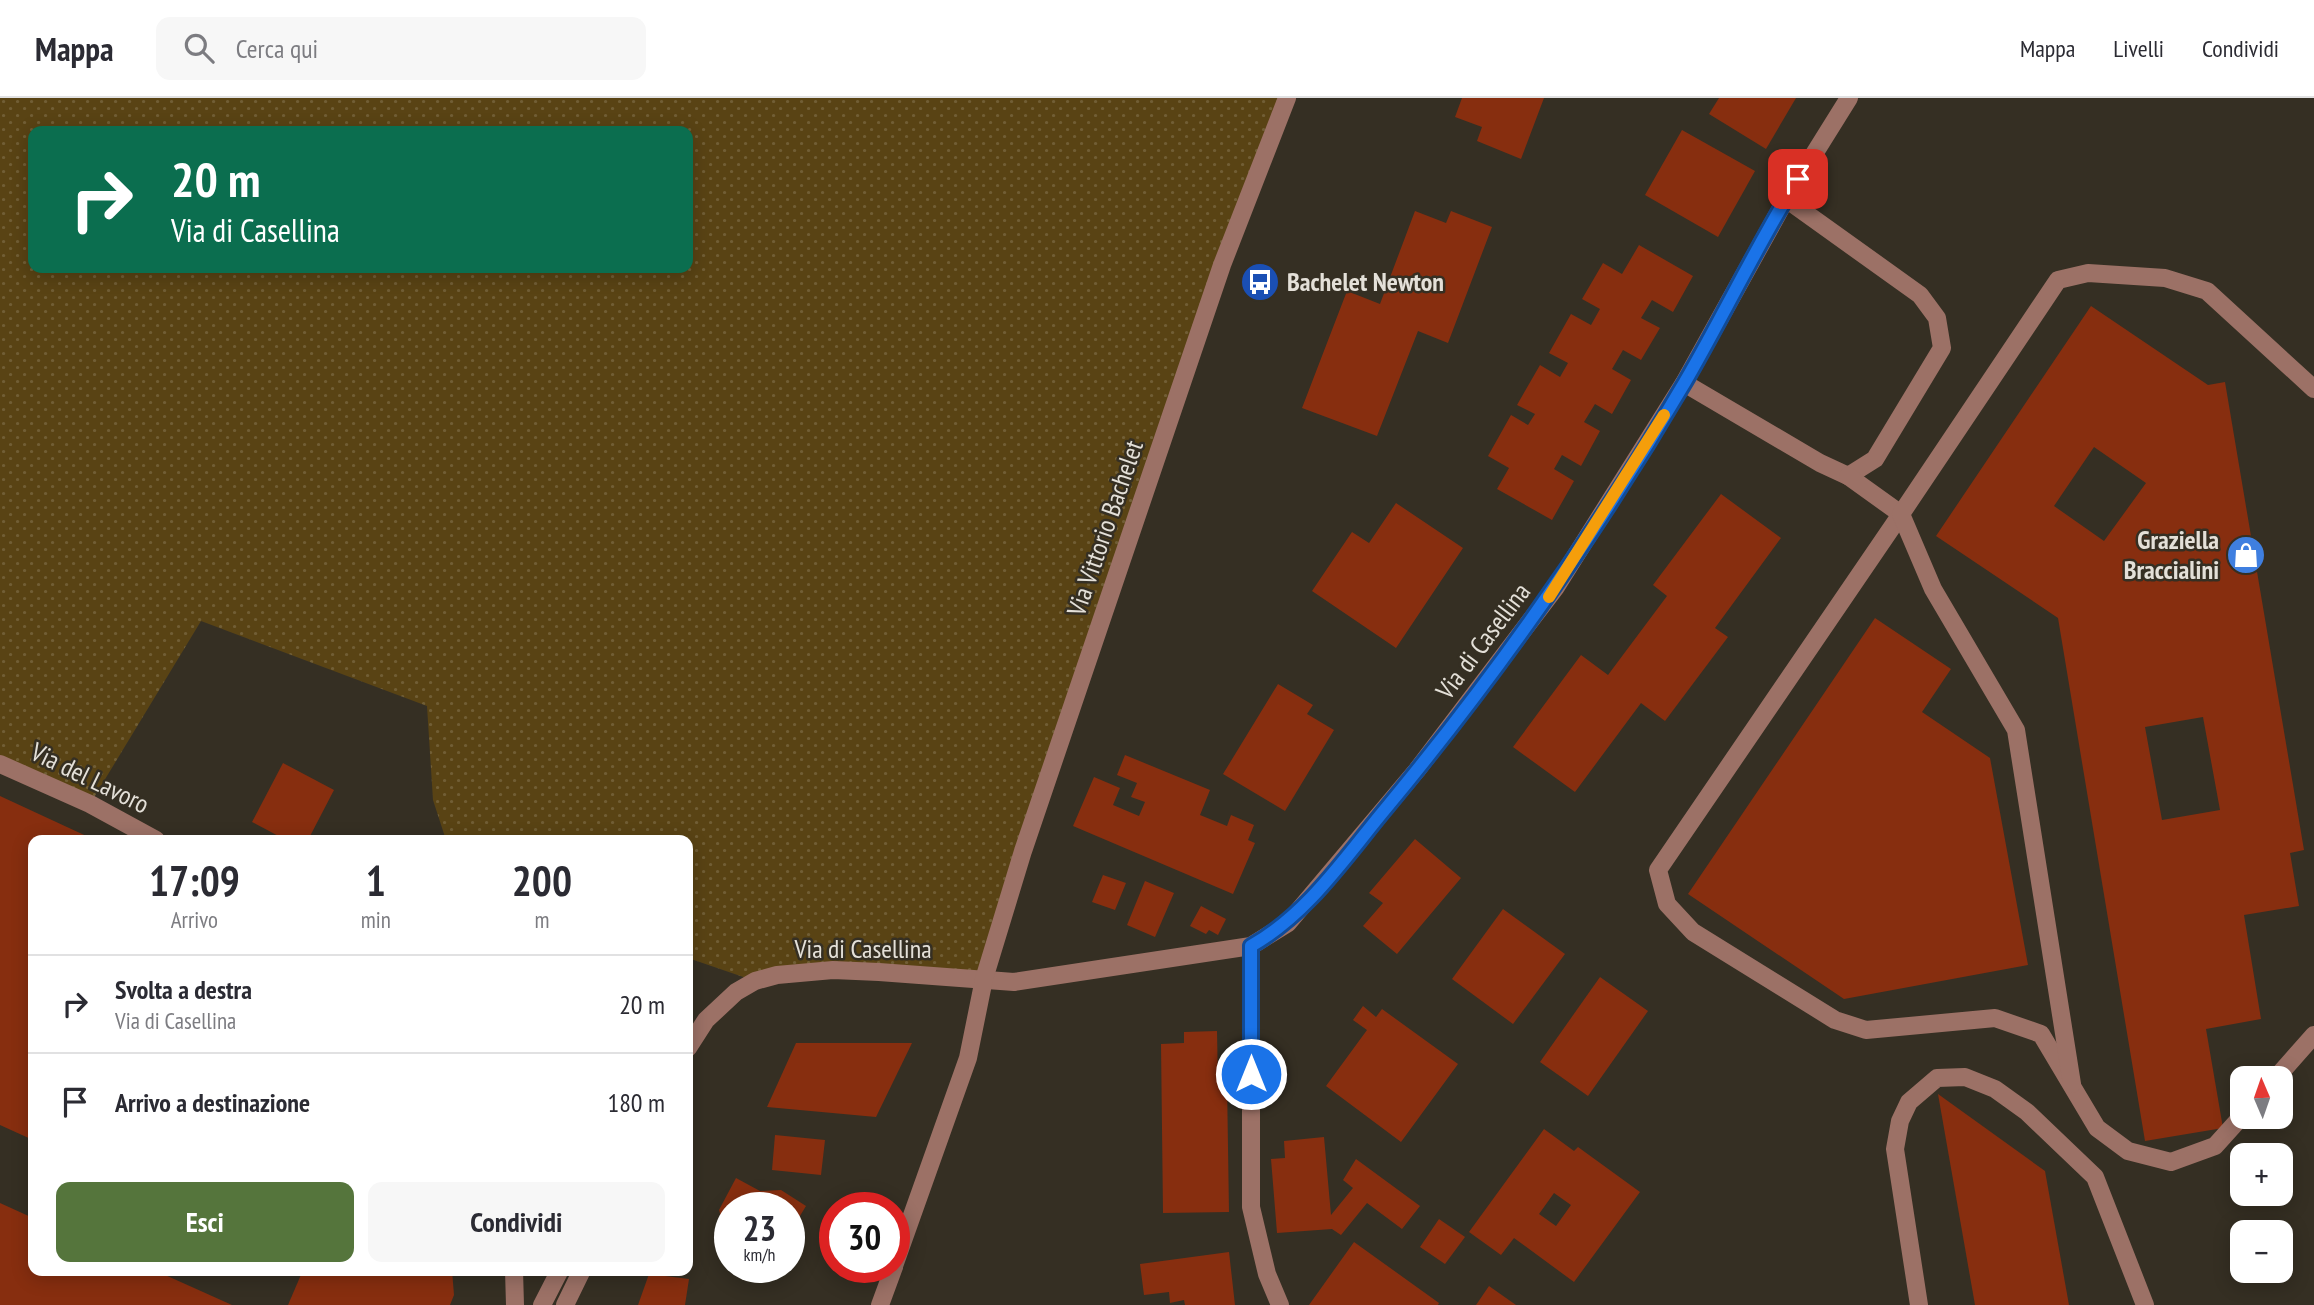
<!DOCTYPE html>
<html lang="it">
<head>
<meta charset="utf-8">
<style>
  body { margin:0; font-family:"PT Sans Narrow",sans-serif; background:#f7f7f7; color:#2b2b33; height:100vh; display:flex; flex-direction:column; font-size:26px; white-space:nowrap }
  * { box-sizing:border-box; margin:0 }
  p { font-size:23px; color:#7c7c81 }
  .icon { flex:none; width:38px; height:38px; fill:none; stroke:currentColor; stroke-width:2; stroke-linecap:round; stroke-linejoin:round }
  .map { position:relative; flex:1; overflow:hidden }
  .details { position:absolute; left:28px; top:737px; width:665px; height:441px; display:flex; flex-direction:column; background:#fff; border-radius:14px; box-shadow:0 4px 18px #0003 }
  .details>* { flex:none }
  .top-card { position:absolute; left:28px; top:28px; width:665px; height:147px; border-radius:14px; box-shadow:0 4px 18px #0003; background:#0b6e4f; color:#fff; overflow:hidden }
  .needle { width:46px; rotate:358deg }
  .buttons { position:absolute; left:2230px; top:968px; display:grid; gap:14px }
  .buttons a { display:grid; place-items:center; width:63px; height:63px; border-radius:14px; background:#fff; box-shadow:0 4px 18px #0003; font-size:35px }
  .speed { position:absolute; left:714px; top:1094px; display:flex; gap:14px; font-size:35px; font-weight:700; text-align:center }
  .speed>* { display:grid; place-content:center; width:91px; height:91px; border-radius:50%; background:#fff; box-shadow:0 4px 18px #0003; line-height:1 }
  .speed small { font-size:18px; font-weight:400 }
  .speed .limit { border:10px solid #d22; background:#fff; color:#111 }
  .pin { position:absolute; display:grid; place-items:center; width:60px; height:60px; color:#fff; margin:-30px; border-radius:14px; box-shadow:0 4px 10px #0006 }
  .me { position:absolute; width:77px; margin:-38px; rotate:0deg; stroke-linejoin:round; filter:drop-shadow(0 0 5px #0008) }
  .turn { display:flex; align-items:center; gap:24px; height:147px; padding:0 28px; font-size:32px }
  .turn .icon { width:91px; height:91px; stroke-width:2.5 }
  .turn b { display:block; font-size:49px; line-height:60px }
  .eta { display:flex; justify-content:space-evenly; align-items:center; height:119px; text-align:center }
  .eta b { font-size:42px; font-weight:800; line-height:49px }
  .action { display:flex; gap:14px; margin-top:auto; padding:14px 28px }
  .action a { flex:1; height:80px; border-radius:14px; background:#55753c; color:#fff; font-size:28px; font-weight:800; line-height:80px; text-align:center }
  .action a+a { background:#f7f7f7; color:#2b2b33 }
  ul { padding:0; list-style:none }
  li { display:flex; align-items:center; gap:21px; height:98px; padding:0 28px; border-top:2px solid #e1e1e2 }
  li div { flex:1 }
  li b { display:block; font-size:26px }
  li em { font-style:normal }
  header { display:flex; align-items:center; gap:42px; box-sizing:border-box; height:98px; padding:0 35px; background:#fff; border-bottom:2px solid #e1e1e2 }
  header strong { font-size:33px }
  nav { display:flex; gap:38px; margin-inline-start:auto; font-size:24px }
  .search { width:490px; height:63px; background:#f7f7f7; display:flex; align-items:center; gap:18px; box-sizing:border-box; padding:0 24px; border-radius:14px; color:#7c7c81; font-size:26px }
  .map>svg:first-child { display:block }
  .green { fill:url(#green-dots); fill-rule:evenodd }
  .building { fill:#872e0f; fill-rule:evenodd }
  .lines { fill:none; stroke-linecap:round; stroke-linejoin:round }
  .minor { stroke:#9c7166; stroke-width:18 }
  .route-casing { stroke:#114b97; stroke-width:18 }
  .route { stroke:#1a73e8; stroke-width:12 }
  .slow { stroke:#f59e0b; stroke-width:12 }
  .labels { text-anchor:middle; stroke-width:5; stroke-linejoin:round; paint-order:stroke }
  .poi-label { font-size:26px; font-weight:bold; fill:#e4e0d8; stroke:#352f23; text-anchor:start }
  .street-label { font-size:26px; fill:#e4e0d8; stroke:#352f23 }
</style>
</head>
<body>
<header>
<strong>Mappa</strong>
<div class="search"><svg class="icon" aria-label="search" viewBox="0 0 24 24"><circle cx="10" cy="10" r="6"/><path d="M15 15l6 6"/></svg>Cerca qui</div>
<nav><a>Mappa</a><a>Livelli</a><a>Condividi</a></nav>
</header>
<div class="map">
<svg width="2314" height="1207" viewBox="0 0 2314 1207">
  <defs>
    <pattern id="green-dots" width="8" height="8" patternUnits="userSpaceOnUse" patternTransform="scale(1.75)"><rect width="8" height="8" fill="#594314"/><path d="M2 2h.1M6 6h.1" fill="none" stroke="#715e35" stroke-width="1.8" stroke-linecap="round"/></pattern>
  </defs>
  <rect width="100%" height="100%" fill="#352f23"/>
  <path class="green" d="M0 0H1287L984 881 879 874 755 883 688 860V742H446L433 702 427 608 201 523 90 706 0 666ZM33 33H688V170H33Z"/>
  <g class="building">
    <path d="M1462 0H1544L1521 61 1477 43 1482 29 1455 19Z"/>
    <path d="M1719 0H1796L1766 51 1709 16Z"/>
    <path d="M1682 32 1755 73 1718 139 1645 97Z"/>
    <path d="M1415 113 1446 125 1451 113 1492 129 1448 245 1418 233 1377 338 1302 310 1347 193 1380 206Z"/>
    <path d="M1639 147 1693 178 1673 214 1652 202 1641 220 1660 230 1641 262 1623 252 1612 271 1631 282 1612 316 1595 306 1584 324 1600 333 1581 368 1562 357 1554 371 1574 383 1552 422 1497 391 1509 370 1488 358 1511 317 1528 327 1535 316 1517 307 1540 267 1560 279 1568 265 1549 255 1571 216 1591 227 1600 211 1582 201 1603 165 1622 176Z"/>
    <path d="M2091 208 2208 287 2225 284 2304 752 2290 755 2299 808 2244 817 2261 921 2206 931 2223 1030 2145 1043 2058 520 1936 438ZM2094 349 2146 385 2104 443 2054 408ZM2203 619 2220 712 2162 722 2145 629Z"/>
    <path d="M1721 396 1781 440 1715 530 1728 539 1665 623 1641 605 1575 694 1513 649 1581 557 1608 577 1667 498 1653 487Z"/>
    <path d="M1396 405 1463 450 1396 550 1312 493 1352 434 1369 445Z"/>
    <path d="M1875 520 1951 571 1922 614 1990 660 2028 867 1844 901 1688 796Z"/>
    <path d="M1278 586 1313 607 1307 616 1334 632 1285 713 1223 676Z"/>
    <path d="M1125 657 1210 692 1200 717 1227 728 1231 717 1254 727 1248 742 1255 745 1233 796 1073 728 1094 679 1120 690 1113 707 1139 718 1145 704 1131 699 1137 685 1117 677Z"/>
    <path d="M283 665 334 692 308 742H286L252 724Z"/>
    <path d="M0 698 95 742H33V1042L0 1027Z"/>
    <path d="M1415 741 1461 780 1397 856 1363 828 1383 805 1369 795Z"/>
    <path d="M1103 777 1126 785 1115 812 1092 804Z"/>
    <path d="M1145 783 1174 795 1155 839 1127 827Z"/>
    <path d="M1201 808 1226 821 1218 837 1209 832 1206 836 1190 828Z"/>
    <path d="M1503 811 1565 856 1513 926 1452 881Z"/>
    <path d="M1600 879 1648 913 1588 998 1540 964Z"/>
    <path d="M1363 908 1376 919 1382 911 1458 966 1401 1044 1326 988 1367 932 1353 922Z"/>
    <path d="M1217 933 1218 985 1227 984 1229 1114 1163 1115 1161 946 1184 945V934Z"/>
    <path d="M796 945H912L876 1019 767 1009Z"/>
    <path d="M1938 996 2045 1073 2069 1207H1975Z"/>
    <path d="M1544 1031 1574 1053 1578 1049 1640 1094 1574 1184 1514 1140 1501 1157 1469 1134ZM1554 1095 1571 1107 1556 1128 1539 1116Z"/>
    <path d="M775 1037 825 1042 821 1077 772 1072Z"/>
    <path d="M1324 1039 1331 1117 1353 1090 1343 1082 1356 1061 1420 1108 1402 1131 1367 1105 1341 1137 1332 1131 1277 1135 1271 1061 1285 1060 1284 1043Z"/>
    <path d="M736 1080 760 1093 781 1092 806 1108 789 1136V1110H730L729 1145 719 1112Z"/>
    <path d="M0 1105 33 1120V1172H154L232 1207H0Z"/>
    <path d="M1439 1121 1465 1139 1445 1166 1420 1149Z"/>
    <path d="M1354 1144 1439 1205 1438 1207H1309Z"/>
    <path d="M1229 1154 1235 1207H1185L1184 1202 1170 1205 1169 1194 1144 1197 1140 1166Z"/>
    <path d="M303 1172H452L454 1197 450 1207H288Z"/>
    <path d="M649 1176 689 1181 685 1207H638Z"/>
    <path d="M1489 1188 1516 1207H1476Z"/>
  </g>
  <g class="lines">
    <g class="minor">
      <path d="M1684 285 1820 365 1848 378 1875 361 1942 250 1937 220 1920 197 1786 101"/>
      <path d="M1848 378 1901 416 1658 772 1667 806 1693 834 1835 922 1866 932 1995 920 2041 936 2097 1030 2128 1053 2171 1064 2215 1048 2242 1018"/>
      <path d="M0 666 90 706 156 742"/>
      <path d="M1251 848V1109L1267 1176 1280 1207"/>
      <path d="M688 950 706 922 736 894 755 883 777 877 833 872 879 874 1014 884 1251 848 1288 825 1417 672 1556 489 1684 285 1786 101 1849 0"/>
      <path d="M2276 980 2314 937"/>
      <path d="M2072 986 2016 632 1933 491 1901 416 2058 182 2088 175 2165 180 2207 193 2314 291"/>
      <path d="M894 1168 968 960 984 881 1023 753 1222 167 1287 0"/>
      <path d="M514 1172 515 1207"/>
      <path d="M542 1207 560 1172"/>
      <path d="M565 1207 582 1172"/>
      <path d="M880 1207 894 1169"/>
      <path d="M1919 1207 1895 1051 1900 1023 1909 1004 1937 980 1965 979 1995 991 2027 1014 2095 1079 2145 1207"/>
    </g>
  </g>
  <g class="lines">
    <defs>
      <path id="route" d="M1251 976V848C1308 816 1346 758 1387 709 1498 575 1597 434 1685 284 1724 217 1757 147 1798 81"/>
    </defs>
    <use href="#route" class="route-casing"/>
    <use href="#route" class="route"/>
    <path class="slow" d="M1549 499 1664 317"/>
  </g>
  <defs>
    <symbol id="bus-disc" viewBox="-11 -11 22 22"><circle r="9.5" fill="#1a4fb4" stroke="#352f23"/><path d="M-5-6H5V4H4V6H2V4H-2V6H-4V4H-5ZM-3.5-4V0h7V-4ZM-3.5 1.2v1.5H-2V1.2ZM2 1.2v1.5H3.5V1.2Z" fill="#fff"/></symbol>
    <symbol id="shop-disc" viewBox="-11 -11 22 22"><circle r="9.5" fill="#3f7fe0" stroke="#352f23"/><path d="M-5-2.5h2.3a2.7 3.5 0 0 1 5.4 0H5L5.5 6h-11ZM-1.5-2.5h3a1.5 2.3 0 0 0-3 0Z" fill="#fff"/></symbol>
  </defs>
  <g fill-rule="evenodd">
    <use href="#bus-disc" x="1238" y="162" width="44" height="44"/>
    <use href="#shop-disc" x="2224" y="435" width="44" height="44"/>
  </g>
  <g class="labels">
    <g class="poi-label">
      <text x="1287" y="193">Bachelet Newton</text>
      <text x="2219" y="451" text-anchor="end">Graziella<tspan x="2219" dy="30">Braccialini</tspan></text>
    </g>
    <g class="street-label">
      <text transform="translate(1105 430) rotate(-71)" y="9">Via Vittorio Bachelet</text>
      <text transform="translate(1483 543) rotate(-53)" y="9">Via di Casellina</text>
      <text transform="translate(90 680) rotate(26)" y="9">Via del Lavoro</text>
      <text x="863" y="860">Via di Casellina</text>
    </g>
  </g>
</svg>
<div class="buttons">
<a><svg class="needle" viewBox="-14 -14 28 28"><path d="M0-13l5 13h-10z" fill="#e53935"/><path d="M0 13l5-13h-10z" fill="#7c7c81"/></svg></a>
<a>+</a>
<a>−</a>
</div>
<div class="speed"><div>23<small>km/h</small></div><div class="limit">30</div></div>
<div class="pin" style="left:1798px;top:81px;background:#d93025"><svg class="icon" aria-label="arrive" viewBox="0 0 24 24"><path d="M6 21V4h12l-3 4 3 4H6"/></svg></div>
<svg class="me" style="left:1251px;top:976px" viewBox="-20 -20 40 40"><circle r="17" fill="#1a73e8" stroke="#fff" stroke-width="3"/><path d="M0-11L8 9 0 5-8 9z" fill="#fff"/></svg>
<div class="top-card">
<div class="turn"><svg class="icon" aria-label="right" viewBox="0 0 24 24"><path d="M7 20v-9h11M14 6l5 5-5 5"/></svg><div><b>20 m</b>Via di Casellina</div></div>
</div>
<section class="details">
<div class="eta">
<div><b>17:09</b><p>Arrivo</p></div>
<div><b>1</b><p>min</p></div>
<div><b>200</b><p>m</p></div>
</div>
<ul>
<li><svg class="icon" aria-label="right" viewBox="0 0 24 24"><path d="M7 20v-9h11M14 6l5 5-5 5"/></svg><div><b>Svolta a destra</b><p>Via di Casellina</p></div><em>20 m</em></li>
<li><svg class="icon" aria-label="arrive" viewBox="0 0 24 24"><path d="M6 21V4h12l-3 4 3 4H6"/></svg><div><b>Arrivo a destinazione</b></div><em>180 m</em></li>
</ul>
<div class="action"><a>Esci</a><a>Condividi</a></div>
</section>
</div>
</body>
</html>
